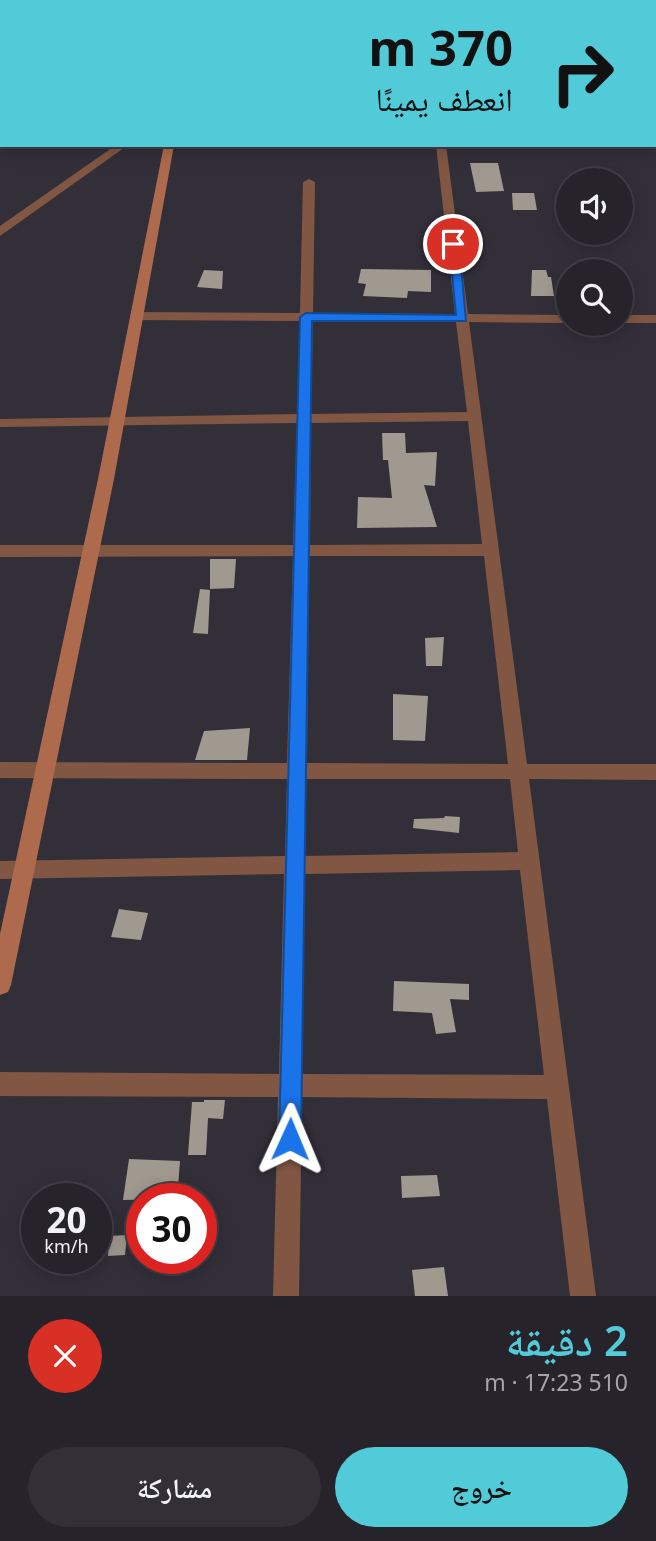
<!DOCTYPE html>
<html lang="ar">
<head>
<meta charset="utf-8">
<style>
  body { margin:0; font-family:"Noto Sans","Noto Naskh Arabic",sans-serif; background:#322f37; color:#f1f3f6; direction:rtl; height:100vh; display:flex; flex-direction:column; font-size:26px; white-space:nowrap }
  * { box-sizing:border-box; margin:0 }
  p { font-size:23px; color:#a4a4a9 }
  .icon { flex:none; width:38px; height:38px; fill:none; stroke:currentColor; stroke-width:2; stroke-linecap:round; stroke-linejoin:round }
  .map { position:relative; height:1296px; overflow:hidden; direction:ltr }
  .drawer { display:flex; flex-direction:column; background:#26232b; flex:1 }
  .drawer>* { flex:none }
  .hud { position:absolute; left:0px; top:0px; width:656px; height:147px; box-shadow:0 4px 18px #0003,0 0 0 2px #424047; direction:rtl; background:#52cbd8; color:#111; overflow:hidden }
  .buttons { position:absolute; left:556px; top:168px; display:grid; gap:14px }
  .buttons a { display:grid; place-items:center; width:77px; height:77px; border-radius:50%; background:#26232b; box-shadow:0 4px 18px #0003,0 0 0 2px #424047; font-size:35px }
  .speed { position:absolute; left:21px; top:1183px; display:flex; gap:14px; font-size:35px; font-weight:700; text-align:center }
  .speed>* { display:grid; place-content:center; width:91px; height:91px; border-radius:50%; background:#26232b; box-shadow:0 4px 18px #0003,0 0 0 2px #424047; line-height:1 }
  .speed small { font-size:18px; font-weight:400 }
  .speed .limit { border:10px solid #d22; background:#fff; color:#111 }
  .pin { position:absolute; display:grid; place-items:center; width:60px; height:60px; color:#fff; margin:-30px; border:4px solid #fff; border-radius:50%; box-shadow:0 2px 7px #0007 }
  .me { position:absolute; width:77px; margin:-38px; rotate:1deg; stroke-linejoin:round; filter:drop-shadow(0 0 5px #0008) }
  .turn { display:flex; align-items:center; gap:24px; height:147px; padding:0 28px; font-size:32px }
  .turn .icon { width:91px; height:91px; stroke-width:2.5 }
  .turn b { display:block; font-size:49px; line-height:60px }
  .round { display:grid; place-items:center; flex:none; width:74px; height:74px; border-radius:37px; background:#322f37 }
  .overview { display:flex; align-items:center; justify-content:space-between; height:119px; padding:0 28px }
  h1 { font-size:42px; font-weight:600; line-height:52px; color:#52cbd8 }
  .button { display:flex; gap:14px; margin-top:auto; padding:14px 28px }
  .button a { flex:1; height:80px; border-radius:42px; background:#52cbd8; color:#111; font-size:28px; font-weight:600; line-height:80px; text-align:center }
  .button a+a { background:#322f37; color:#f1f3f6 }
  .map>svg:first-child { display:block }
  .building { fill:#a0998f }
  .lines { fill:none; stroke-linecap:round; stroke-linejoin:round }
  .street { fill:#815744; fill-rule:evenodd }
  .secondary { fill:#ad6a4c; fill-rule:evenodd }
  .route { fill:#1a73e8; stroke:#114b97; stroke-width:2 }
</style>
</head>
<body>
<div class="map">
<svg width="656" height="1296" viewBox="0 0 656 1296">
  <rect width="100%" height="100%" fill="#332f39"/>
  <g class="building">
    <path d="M470 163H498L504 191 476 192Z"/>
    <path d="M512 193H534L537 210H513Z"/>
    <path d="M361 269 431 270V292L408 291 407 298 363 296 366 284 358 283Z"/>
    <path d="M204 270 223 271 222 289 197 287Z"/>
    <path d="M532 270H546L548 277H551L554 296H531Z"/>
    <path d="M382 433H405L406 453 437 452 435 486 424 485 437 527 357 528 358 497 392 498 388 460H383Z"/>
    <path d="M210 559H236L234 588 210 589Z"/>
    <path d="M200 589 210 590 208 634 193 633Z"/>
    <path d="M444 637 442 666H426L425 638Z"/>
    <path d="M393 694 428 696 425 741 393 740Z"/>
    <path d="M250 728 247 760H195L204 731Z"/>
    <path d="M445 816 460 817 459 833 413 828 414 819 444 818Z"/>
    <path d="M119 909 148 913 141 940 111 937Z"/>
    <path d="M394 981 469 984V1000L450 999 456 1032 436 1034 432 1013 393 1011Z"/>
    <path d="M204 1100H225L223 1119 208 1118 206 1155H188L192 1102H204Z"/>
    <path d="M129 1159 180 1161 177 1199 123 1200Z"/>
    <path d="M437 1175 440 1196 402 1198 401 1176Z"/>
    <path d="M127 1235 125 1255 108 1256 109 1236Z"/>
    <path d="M444 1267 448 1296H415L412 1270Z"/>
  </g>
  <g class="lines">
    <g class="street">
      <rect x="393" y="0" width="8" height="2"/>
      <path d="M116 145H128L0 236V226Z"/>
      <path d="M436 145H446L468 314 569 315V323L469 322 527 764H656V780L529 779 596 1296H570L547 1099 302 1097 299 1296H273L278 1097 0 1096V1072L279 1074 284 874 0 879V861L285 856 287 779 0 778V762L287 763 293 556 0 557V545H293L297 423 0 427V419L297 414 300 321 137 320 130 316 137 312 300 313 303 182 309 179 315 182 313 313 455 314ZM313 321 456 322 467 412 311 414ZM468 421 482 544 310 545 311 423ZM309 556H484L508 764 307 763ZM306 779H510L518 852 305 856ZM520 870 544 1075 302 1074 305 874Z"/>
      <rect x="621" y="315" width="35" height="8"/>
    </g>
    <g class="secondary">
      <path d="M197 0H205L196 2Z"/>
      <path d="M164 145H174L114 479 11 985 8 992 0 995V934L98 479Z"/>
    </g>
  </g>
  <path class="route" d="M449 242 459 244 466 321H312L301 1139 297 1146 290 1149 282 1146 279 1139 300 317 306 313 456 315Z"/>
</svg>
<div class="buttons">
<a><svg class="icon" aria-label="sound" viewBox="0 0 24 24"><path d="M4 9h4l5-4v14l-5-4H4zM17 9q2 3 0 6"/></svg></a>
<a><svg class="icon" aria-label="search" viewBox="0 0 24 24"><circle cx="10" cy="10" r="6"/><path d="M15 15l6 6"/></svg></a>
</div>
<div class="speed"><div>20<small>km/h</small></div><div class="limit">30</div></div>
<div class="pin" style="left:453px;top:244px;background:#d93025"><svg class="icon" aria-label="arrive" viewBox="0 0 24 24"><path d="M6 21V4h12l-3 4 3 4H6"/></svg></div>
<svg class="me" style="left:290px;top:1139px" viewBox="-20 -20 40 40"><path d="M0-17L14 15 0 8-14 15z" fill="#1a73e8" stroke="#fff" stroke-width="4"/></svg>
<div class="hud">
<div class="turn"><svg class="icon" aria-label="right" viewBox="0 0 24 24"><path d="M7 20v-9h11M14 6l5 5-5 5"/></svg><div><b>370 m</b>انعطف يمينًا</div></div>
</div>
</div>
<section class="drawer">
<div class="overview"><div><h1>2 دقيقة</h1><p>510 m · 17:23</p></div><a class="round" style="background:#d93025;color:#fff"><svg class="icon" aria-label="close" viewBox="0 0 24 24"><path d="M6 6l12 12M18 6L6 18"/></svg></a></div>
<div class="button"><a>خروج</a><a>مشاركة</a></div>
</section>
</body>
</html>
